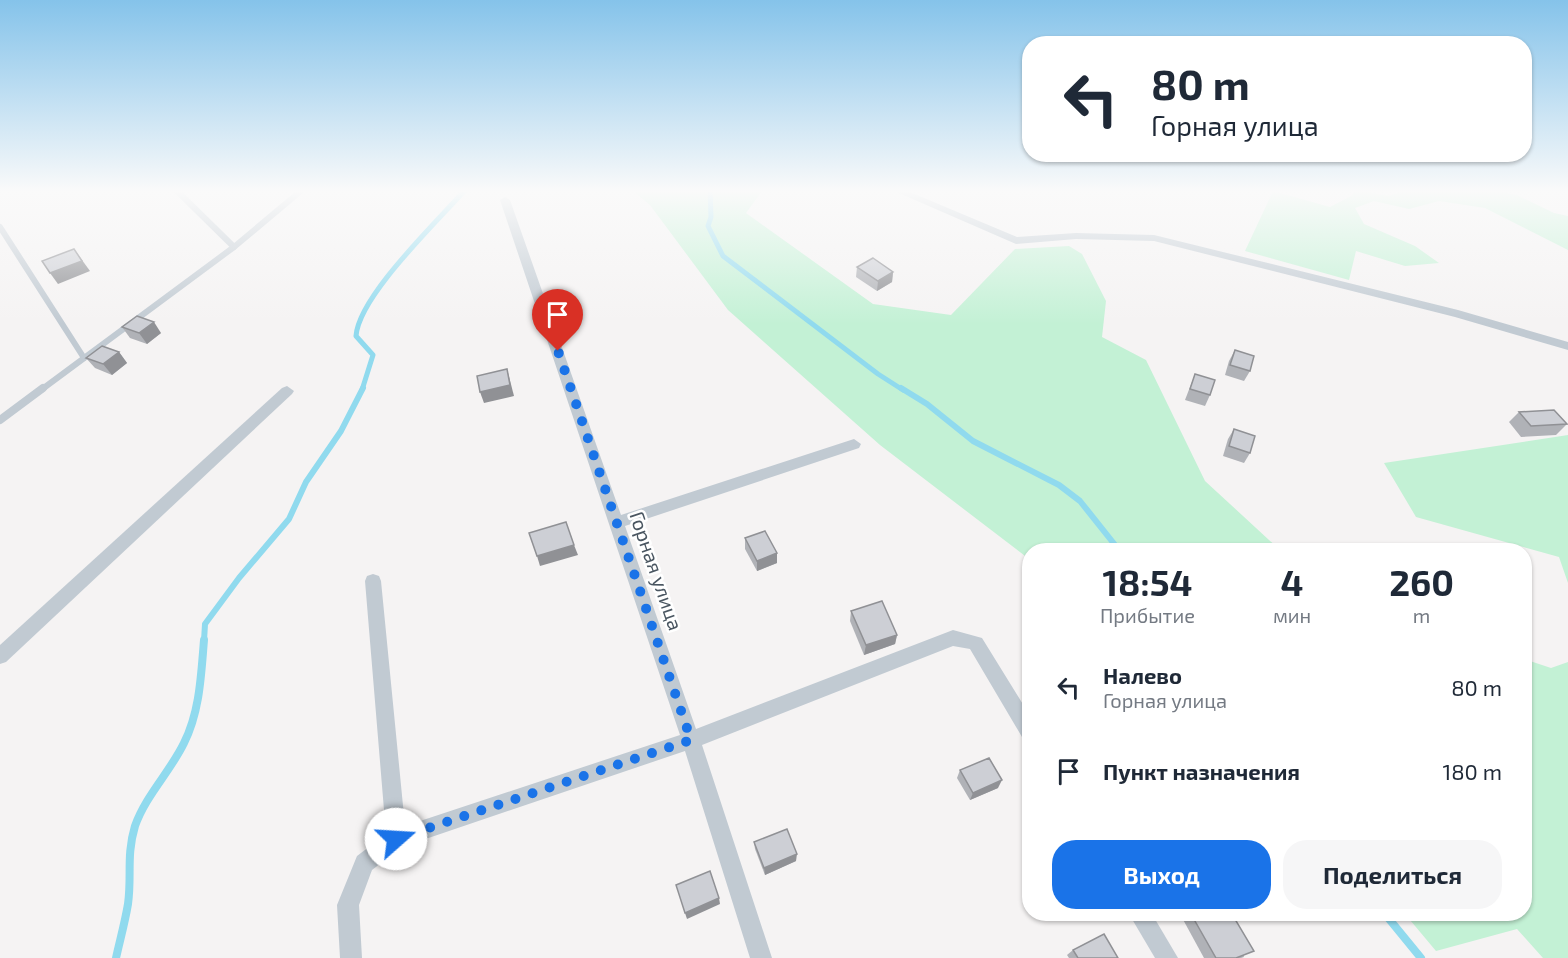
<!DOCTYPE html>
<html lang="ru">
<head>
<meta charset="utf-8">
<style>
  body { margin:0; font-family:"Exo 2",sans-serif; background:#f6f6f7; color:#1f2937; height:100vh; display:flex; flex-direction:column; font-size:22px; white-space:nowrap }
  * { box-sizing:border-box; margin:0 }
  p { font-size:20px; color:#747a83 }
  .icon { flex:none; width:33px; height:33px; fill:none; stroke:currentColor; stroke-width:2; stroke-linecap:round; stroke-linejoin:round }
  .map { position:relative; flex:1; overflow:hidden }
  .panel { position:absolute; left:1022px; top:543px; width:510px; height:378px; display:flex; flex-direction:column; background:#fff; border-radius:24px; box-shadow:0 2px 4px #0004 }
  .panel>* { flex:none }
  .top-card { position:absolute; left:1022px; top:36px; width:510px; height:126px; border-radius:24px; box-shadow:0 2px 4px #0004; background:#fff; color:#1f2937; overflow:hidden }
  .pin { position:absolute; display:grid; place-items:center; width:51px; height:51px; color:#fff; margin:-62px -26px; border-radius:50% 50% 50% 0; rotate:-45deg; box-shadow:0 0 6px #0007 }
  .pin .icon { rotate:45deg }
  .me { position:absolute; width:66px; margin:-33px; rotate:71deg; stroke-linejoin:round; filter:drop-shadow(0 0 4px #0008) }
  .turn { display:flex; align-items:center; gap:21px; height:126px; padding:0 30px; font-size:27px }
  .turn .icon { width:78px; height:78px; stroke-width:2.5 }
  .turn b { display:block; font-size:42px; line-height:51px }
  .eta { display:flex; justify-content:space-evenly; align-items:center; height:102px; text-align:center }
  .eta b { font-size:36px; font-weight:700; line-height:42px }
  .primary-button { display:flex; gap:12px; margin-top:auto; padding:12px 30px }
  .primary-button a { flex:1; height:69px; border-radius:24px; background:#1a73e8; color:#fff; font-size:24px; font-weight:700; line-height:69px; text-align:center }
  .primary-button a+a { background:#f6f6f7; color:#1f2937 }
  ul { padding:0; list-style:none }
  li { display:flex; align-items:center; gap:18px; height:84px; padding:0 30px }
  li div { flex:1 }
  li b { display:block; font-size:22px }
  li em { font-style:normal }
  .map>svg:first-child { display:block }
  .green { fill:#c3f1d5 }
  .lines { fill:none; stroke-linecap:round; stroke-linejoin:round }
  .stream-far2 { stroke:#90daee; stroke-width:5 }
  .stream-far1 { stroke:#90daee; stroke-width:6 }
  .stream { stroke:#90daee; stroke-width:8 }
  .lane-far1 { stroke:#c1cad2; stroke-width:6 }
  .lane { stroke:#c1cad2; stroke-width:8 }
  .street { fill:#c1cad2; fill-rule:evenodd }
  .wall { fill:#b0b2b7 }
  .shaded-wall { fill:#909195 }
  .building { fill:#cdcfd5; stroke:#909195; stroke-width:1.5 }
  .route { stroke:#1a73e8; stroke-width:10; stroke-dasharray:0 18 }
  .labels { text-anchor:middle; stroke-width:5; stroke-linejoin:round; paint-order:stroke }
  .street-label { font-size:20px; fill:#4a5661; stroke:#fff }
</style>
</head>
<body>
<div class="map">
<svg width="1568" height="958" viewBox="0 0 1568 958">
  <rect width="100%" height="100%" fill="#f5f3f3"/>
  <g class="green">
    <path d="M632 190H759L762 191 746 213 873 304 951 315 1015 249 1069 246 1082 254 1106 301 1102 337 1146 360 1205 481 1280 550H1029V559L880 445 728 310 650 205Z"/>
    <path d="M1354 190 1389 196 1406 190H1492L1517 195 1554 213 1568 216V250L1485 208 1439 201 1409 209 1374 201 1355 208 1364 224 1415 246 1439 263 1405 266 1356 251 1349 280 1245 251 1273 191 1330 207 1353 195Z"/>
    <path d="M1568 435V583L1559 557 1416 517 1384 463Z"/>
    <path d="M1524 659 1551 668 1568 662V958H1543L1517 929 1436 951 1405 914H1524Z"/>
  </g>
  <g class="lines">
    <g class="stream-far2">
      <path d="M710 190 711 217 708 226 723 256 878 374 903 390"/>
      <path d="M362 390 373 355 356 336C359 296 436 223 465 190"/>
    </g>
    <g class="stream-far1">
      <path d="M901 388 927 404 973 441 1059 485 1080 501 1119 550"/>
      <path d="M204 641 205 624 239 578 289 519 306 482 341 431 363 388"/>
    </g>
    <g class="stream">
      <path d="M1385 914 1421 958"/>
      <path d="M116 958C120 940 125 922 128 904 132 876 126 856 135 826 146 795 170 772 184 743 200 711 201 675 204 640"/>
    </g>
    <g class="lane-far1">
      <path d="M176 190 234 247"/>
      <path d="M0 227 84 358"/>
      <path d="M41 390 234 247 302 190"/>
    </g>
    <path class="lane" d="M0 420 43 388"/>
    <g class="street">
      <path d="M892 190H905L1017 237 1076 233 1154 235 1458 310 1568 342V350L1455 317 1154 241 1076 239 1016 244Z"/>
      <path d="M505 197 510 200 621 515 854 439 861 444 859 448 625 526 696 729 953 630 982 638 1029 714V740L1022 737 970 649 953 646 702 745 772 958H750L685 751 402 847 372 870 359 905 362 958H340L337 905 357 856 386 834 365 581 367 576 373 574 379 576 381 581 405 826 680 735 500 200Z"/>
      <path d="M287 386 294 391 292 394 6 662 0 664V645L282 388Z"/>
      <path d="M1129 914H1152L1178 958H1155Z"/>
    </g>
  </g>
  <g class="wall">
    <path d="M857 267 893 272 892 282 877 291 856 277Z"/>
    <path d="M122 327 161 333 147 344 130 338Z"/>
    <path d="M1235 350 1250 371 1244 381 1225 375 1229 361Z"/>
    <path d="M119 352 127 363 112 375 95 368 86 358Z"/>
    <path d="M1195 374 1210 395 1205 406 1185 400Z"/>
    <path d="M1519 412 1567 424 1556 435 1521 437 1509 422Z"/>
    <path d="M1234 429 1250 453 1244 463 1223 456 1228 439Z"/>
    <path d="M745 538 777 553V563L757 571 745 549Z"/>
    <path d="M851 611 897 635 895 644 864 655 850 621Z"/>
    <path d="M960 770 998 788 970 800 957 778Z"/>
    <path d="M754 842 796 861 765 875 755 849Z"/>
    <path d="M1180 914H1232L1244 957 1241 958H1204Z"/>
    <path d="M1073 950 1118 958H1069L1067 955Z"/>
  </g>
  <g class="shaded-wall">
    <path d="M74 249 90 271 58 284 50 273Z"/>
    <path d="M893 272 892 282 877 291 878 281Z"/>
    <path d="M154 322 161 333 147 344 139 333Z"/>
    <path d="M119 352 127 363 112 375 103 364Z"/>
    <path d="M507 369 514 396 484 403 480 392Z"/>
    <path d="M574 545 578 555 540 566 537 556Z"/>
    <path d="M777 553V563L757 571V561Z"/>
    <path d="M897 635 895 644 864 655 866 645Z"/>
    <path d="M1002 780 998 788 970 800 973 793Z"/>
    <path d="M797 854 796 861 765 875 764 868Z"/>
    <path d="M719 898 720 904 687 919 685 913Z"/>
  </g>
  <g class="building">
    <path d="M74 249 82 261 50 273 42 261Z"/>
    <path d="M873 258 893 272 878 281 857 267Z"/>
    <path d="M137 316 154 322 139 333 122 327Z"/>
    <path d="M102 346 119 352 103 364 86 358Z"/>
    <path d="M1235 350 1254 356 1250 371 1230 365Z"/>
    <path d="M507 369 510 385 480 392 477 376Z"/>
    <path d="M1195 374 1215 380 1210 395 1190 389Z"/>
    <path d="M1554 410 1567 424 1531 426 1519 412Z"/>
    <path d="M1234 429 1255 436 1250 453 1229 446Z"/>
    <path d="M566 522 574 545 537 556 529 533Z"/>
    <path d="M765 531 777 553 757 561 745 538Z"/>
    <path d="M882 601 897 635 866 645 851 611Z"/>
    <path d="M989 758 1002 780 973 793 960 770Z"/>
    <path d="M787 829 797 854 764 868 754 842Z"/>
    <path d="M710 871 719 898 685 913 676 885Z"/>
    <path d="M1191 914H1232L1254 951 1236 958H1216Z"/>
    <path d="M1104 934 1118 958H1078L1073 950Z"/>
  </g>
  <linearGradient id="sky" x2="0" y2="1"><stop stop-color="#85c3ea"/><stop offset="0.59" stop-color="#fafafa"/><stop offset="1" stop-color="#fafafa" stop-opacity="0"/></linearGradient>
  <rect width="1568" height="324" fill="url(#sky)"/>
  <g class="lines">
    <path class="route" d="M396 839 691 740 558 351"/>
  </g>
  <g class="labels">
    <g class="street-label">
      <text transform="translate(656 571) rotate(71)" y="7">Горная улица</text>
    </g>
  </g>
</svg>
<div class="pin" style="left:558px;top:351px;background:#d93025"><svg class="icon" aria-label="arrive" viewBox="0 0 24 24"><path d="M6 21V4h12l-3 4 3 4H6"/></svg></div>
<svg class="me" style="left:396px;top:839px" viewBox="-20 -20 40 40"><circle r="19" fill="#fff"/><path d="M0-13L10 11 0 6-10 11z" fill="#1a73e8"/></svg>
<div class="top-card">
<div class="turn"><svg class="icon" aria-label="left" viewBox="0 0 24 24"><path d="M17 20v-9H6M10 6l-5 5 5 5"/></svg><div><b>80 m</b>Горная улица</div></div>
</div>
<section class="panel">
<div class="eta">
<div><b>18:54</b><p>Прибытие</p></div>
<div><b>4</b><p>мин</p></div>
<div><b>260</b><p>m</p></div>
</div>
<ul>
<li><svg class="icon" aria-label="left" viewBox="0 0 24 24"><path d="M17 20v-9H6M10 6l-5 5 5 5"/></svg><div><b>Налево</b><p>Горная улица</p></div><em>80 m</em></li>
<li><svg class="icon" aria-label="arrive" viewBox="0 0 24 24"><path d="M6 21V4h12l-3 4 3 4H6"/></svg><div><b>Пункт назначения</b></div><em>180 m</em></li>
</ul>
<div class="primary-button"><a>Выход</a><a>Поделиться</a></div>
</section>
</div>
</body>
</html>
